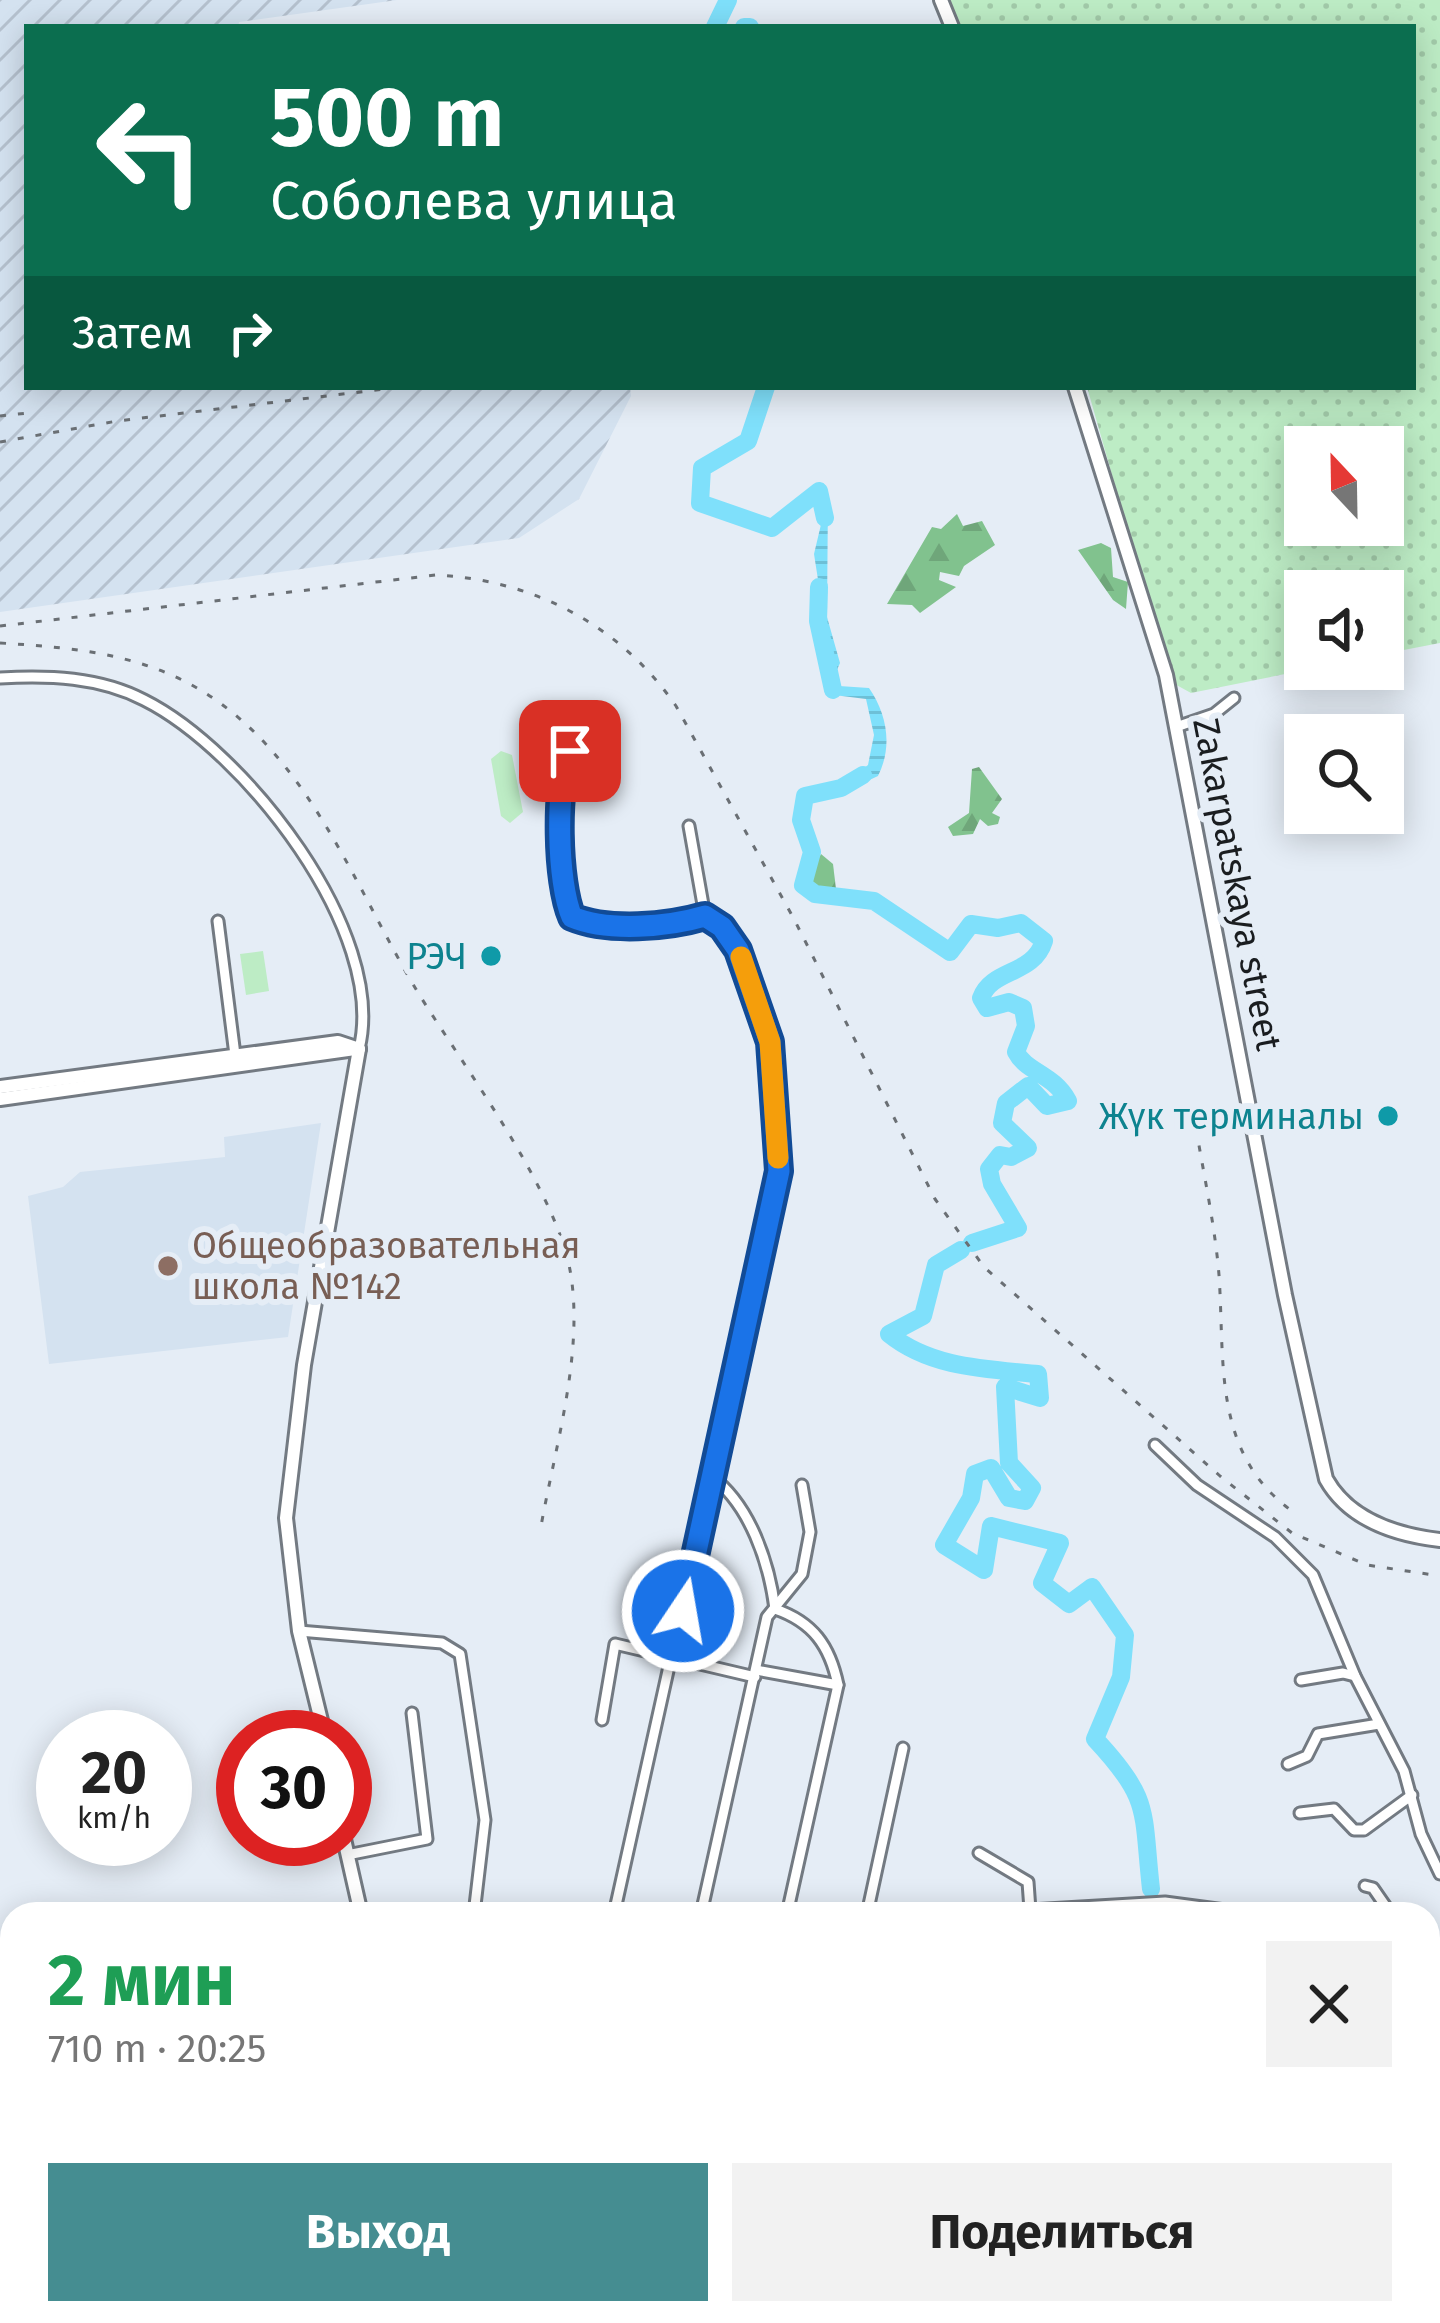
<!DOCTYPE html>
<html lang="ru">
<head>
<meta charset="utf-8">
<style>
  body { margin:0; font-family:"Fira Sans",sans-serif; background:#f2f2f2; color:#222; height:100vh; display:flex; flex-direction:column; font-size:45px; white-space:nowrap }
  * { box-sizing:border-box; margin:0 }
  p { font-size:39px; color:#767676 }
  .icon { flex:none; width:66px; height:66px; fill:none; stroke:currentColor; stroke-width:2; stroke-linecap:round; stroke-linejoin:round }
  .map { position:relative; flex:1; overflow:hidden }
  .drawer { position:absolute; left:0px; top:1902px; width:1440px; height:423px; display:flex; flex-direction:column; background:#fff; border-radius:36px 36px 0 0; box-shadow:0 6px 30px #0003 }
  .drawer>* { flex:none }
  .top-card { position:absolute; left:24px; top:24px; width:1392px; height:366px; border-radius:0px; box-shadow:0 6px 30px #0003; background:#0b6e4f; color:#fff; overflow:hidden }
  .needle { width:78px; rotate:338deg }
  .controls { position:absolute; left:1284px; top:426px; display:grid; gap:24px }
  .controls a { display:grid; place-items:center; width:120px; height:120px; border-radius:0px; background:#fff; box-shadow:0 6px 30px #0003; font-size:60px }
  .speed { position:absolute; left:36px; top:1710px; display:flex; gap:24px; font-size:60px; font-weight:700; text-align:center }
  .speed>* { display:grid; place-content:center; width:156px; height:156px; border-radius:50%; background:#fff; box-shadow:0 6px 30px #0003; line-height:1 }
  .speed small { font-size:30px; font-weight:400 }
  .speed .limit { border:18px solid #d22; background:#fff; color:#111 }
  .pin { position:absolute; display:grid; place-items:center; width:102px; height:102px; color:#fff; margin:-51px; border-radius:24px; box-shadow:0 6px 18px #0006 }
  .me { position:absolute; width:132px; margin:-66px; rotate:12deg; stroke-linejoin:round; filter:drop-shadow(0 0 9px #0008) }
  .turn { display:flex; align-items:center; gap:42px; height:252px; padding:0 48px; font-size:54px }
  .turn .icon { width:156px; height:156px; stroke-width:2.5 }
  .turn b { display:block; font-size:84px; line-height:102px }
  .then { display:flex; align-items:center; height:114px; padding:0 48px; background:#0003; gap:24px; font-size:45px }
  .round { display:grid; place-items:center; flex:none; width:126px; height:126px; border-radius:0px; background:#f2f2f2 }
  .headline { display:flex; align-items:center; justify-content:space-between; height:204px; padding:0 48px }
  h1 { font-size:72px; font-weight:700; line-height:90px; color:#1e9e55 }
  .button { display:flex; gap:24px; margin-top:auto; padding:24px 48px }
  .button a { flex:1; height:138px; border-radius:0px; background:#458d91; color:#fff; font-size:48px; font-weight:700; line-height:138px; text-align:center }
  .button a+a { background:#f2f2f2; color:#222 }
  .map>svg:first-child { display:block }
  .built { fill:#d4e2f0 }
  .industrial { fill:url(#industrial-furrows) }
  .grass { fill:url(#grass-dots); fill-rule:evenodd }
  .forest { fill:url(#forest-firs) }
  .park { fill:#bdecc5 }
  .water { fill:url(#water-rules) }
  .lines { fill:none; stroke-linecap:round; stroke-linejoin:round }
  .stream { stroke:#7fe0fb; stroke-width:3 }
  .river { stroke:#7fe0fb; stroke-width:18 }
  .street-casing { stroke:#737a82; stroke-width:15 }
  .secondary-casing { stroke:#737a82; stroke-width:18 }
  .street { stroke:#fff; stroke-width:9 }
  .secondary { stroke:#fff; stroke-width:12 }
  .rail { stroke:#6a6f74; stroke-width:3; stroke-dasharray:6 12; stroke-linecap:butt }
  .route-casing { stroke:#114b97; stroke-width:30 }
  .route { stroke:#1a73e8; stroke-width:21 }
  .slow { stroke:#f59e0b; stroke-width:21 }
  .culture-dot { fill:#0f9aa8; stroke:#e5edf6; stroke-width:4.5 }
  .education-dot { fill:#8d6e63; stroke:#e5edf6; stroke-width:4.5 }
  .labels { text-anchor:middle; stroke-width:12; stroke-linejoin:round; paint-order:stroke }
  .street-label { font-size:36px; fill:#1a1d20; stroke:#e5edf6 }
  .culture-label { font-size:36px; fill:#0d838f; stroke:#e5edf6; text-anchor:end }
  .education-label { font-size:36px; fill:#785e54; stroke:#e5edf6; text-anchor:start }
</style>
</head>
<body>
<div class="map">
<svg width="1440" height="2323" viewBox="0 0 1440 2323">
  <defs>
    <pattern id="industrial-furrows" width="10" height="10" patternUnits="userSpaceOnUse" patternTransform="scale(3)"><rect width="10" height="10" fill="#d4e2f0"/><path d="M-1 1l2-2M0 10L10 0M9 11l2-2" fill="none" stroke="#b5c1ce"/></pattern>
    <pattern id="grass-dots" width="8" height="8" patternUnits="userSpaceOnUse" patternTransform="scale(3)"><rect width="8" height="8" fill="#bdecc5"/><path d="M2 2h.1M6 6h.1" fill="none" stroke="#a2caa9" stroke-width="1.8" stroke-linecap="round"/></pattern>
    <pattern id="forest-firs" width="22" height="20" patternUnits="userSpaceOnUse" patternTransform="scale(3)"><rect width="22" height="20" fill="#81c28e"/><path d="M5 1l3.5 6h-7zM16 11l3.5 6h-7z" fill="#6fa67a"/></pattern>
    <pattern id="water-rules" width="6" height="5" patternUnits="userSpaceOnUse" patternTransform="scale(3)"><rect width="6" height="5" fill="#7fe0fb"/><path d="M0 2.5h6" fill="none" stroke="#6dc0d7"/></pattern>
  </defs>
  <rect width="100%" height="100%" fill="#e5edf6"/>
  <path class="built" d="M321 1123 288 1337 49 1364 28 1196 63 1187 80 1172 225 1157 224 1137Z"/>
  <path class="industrial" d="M0 0H397L239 22 238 27H27V387H630L631 396 579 499 519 538 0 612Z"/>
  <path class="grass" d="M947 0H1440V643L1383 654V591H1305V669H1310L1191 693 1171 682 1087 387H1413V27H958ZM1305 447H1383V525H1305Z"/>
  <g class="forest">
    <path d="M957 514 963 526 982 521 995 545 964 566 959 576 940 572 939 580 956 587 920 613 912 605 887 604 932 527 941 529Z"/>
    <path d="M1101 543 1111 548 1113 577 1128 582 1126 609 1113 600 1078 550Z"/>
    <path d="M979 767 1002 799 992 813 1000 817 998 824 988 826 980 819 973 834 953 836 948 827 969 813 972 769Z"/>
    <path d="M821 854 833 864 836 889 830 893 811 882 810 873Z"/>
  </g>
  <g class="park">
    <path d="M501 751 512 755 523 812 510 823 501 816 491 759Z"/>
    <path d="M263 951 269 991 246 995 240 954Z"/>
  </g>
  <path class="water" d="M828 494 827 617 840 663 833 679 839 686 869 688C887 714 893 746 878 776L846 791 844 783 868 765 874 735 866 699 834 695 828 688 829 650 814 554 823 516 817 503Z"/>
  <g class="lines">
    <path class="stream" d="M1428 2161 1440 2181"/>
    <g class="river">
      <path d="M715 27 728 0"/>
      <path d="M744 27H750"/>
      <path d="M766 387 748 441 702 468 700 503 772 528 819 491 825 518"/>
      <path d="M819 587 818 621 833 690"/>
      <path d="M863 775 841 788 805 796 801 820 812 852 803 885 815 894 874 901 950 952 971 924 998 928 1021 923 1044 941C1033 976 992 968 981 998L987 1008 1009 1002 1023 1008 1026 1026 1016 1052C1026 1072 1054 1074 1068 1101L1047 1106 1028 1086 1006 1103 1002 1123 1028 1148 1011 1157 1000 1155 989 1169 992 1184 1018 1228 972 1243"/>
      <path d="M961 1250 936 1265 923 1316 889 1334C931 1368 986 1369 1038 1374L1040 1398 1005 1387 1009 1463 1032 1488 1025 1501 1009 1498 991 1468 975 1474 971 1498 944 1545 984 1570 991 1526 1060 1543 1042 1583 1069 1604 1092 1587 1125 1635 1121 1677 1095 1739C1152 1800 1142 1810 1151 1889"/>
      <path d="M1155 1907 1158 1914"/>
      <path d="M887 2323 890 2313"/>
    </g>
    <defs>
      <g id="street">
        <path d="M0 678C48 675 100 677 144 700 244 750 388 932 359 1049"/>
        <path d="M1176 727 1214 714 1234 698"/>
        <path d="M570 751C555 786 557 882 572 917L602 924 705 916"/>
        <path d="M218 921 235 1055"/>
        <path d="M1155 1445 1197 1485 1275 1537 1313 1575 1355 1676 1404 1771 1421 1834 1440 1874"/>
        <path d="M711 1476C750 1505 769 1562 775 1609"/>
        <path d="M775 1609C813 1622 830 1646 838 1685L787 1914"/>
        <path d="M299 1631 442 1643 460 1654 485 1820 474 1914"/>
        <path d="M756 1670 838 1685"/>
        <path d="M1301 1680 1343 1673 1355 1676"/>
        <path d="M602 1720 615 1644 755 1677"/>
        <path d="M1288 1764 1307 1756 1318 1734 1379 1724"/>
        <path d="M1300 1813 1334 1809 1354 1830H1364L1412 1795"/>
        <path d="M979 1853 1028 1882 1030 1910 1024 1914"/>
        <path d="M347 1855 427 1839 412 1713"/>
        <path d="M1365 1886 1373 1888 1391 1914"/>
        <path d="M1030 1910 1165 1902 1255 1914"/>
        <path d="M614 1914 779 1171 770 1042 738 950 705 916 689 826"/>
        <path d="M701 1914 767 1617 802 1574 810 1532 802 1485"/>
        <path d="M867 1914 903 1748"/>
        <path d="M1428 1949 1440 1948"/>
        <path d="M1428 2047 1440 2049"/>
        <path d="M356 2313V2323"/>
        <path d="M1198 2313 1202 2323"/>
        <path d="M606 2318 626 2323"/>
        <path d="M521 2323 523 2313"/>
        <path d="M662 2323 669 2313"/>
      </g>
      <g id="secondary">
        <path d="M941 0 952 27"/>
        <path d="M1075 387 1166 675 1285 1295 1326 1479C1349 1520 1396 1535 1440 1540"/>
        <path d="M0 1087 338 1042 359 1049"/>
        <path d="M0 1099 355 1049"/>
        <path d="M325 1737 299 1631 286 1518 304 1365 359 1049"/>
        <path d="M344 1839 361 1914"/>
        <path d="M0 2212 12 2211"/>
      </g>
    </defs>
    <use href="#street" class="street-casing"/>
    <use href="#secondary" class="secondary-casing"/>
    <use href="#street" class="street"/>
    <use href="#secondary" class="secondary"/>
    <g class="rail">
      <path d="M0 416 28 413"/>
      <path d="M0 442 117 421 402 387"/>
      <path d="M0 626 436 575C534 580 620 625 676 706L794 919 935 1199 984 1267 1220 1476 1292 1533 1367 1565 1440 1576"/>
      <path d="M0 643C81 648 157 655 224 706 315 774 360 896 417 991 462 1064 555 1188 570 1270 585 1352 554 1450 540 1532"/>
      <path d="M1196 1128C1204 1176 1215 1226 1219 1275 1225 1362 1212 1453 1292 1511"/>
    </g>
  </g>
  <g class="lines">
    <defs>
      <path id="route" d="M570 751C555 785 557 883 572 917 608 932 668 927 705 916L722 927 738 950 770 1042 779 1171 683 1611"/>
    </defs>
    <use href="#route" class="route-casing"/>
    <use href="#route" class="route"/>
    <path class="slow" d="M741 957 770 1042 778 1158"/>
  </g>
  <g class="culture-dot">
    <circle cx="491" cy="956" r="12"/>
    <circle cx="1388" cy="1116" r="12"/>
  </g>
  <circle class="education-dot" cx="168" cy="1266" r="12"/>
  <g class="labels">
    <g class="street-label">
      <text transform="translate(1238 884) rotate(79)" y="13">Zakarpatskaya street</text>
    </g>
    <g class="culture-label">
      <text x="467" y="969">РЭЧ</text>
      <text x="1364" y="1129">Жүк терминалы</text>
    </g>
    <g class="education-label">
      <text x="192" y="1258">Общеобразовательная<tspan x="192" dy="41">школа №142</tspan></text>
    </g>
  </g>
</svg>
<div class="controls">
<a><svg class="needle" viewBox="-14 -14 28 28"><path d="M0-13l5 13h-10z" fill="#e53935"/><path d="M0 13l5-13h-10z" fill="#767676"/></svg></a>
<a><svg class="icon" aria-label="sound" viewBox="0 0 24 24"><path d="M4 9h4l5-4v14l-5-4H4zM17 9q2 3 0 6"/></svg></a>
<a><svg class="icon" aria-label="search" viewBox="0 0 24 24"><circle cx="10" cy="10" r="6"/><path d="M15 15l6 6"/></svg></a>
</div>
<div class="speed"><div>20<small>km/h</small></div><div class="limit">30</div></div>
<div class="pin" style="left:570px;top:751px;background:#d93025"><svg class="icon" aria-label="arrive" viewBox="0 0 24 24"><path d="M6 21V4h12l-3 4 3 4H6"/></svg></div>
<svg class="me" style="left:683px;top:1611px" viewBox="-20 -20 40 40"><circle r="17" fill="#1a73e8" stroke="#fff" stroke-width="3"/><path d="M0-11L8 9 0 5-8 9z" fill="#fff"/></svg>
<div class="top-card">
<div class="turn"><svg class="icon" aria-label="left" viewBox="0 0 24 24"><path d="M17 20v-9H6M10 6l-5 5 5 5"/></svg><div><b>500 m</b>Соболева улица</div></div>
<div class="then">Затем<svg class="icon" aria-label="right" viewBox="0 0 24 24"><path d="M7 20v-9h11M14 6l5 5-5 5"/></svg></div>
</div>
<section class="drawer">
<div class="headline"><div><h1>2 мин</h1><p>710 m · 20:25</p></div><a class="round"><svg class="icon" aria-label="close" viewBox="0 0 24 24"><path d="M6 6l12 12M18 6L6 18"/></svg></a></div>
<div class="button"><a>Выход</a><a>Поделиться</a></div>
</section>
</div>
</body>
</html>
